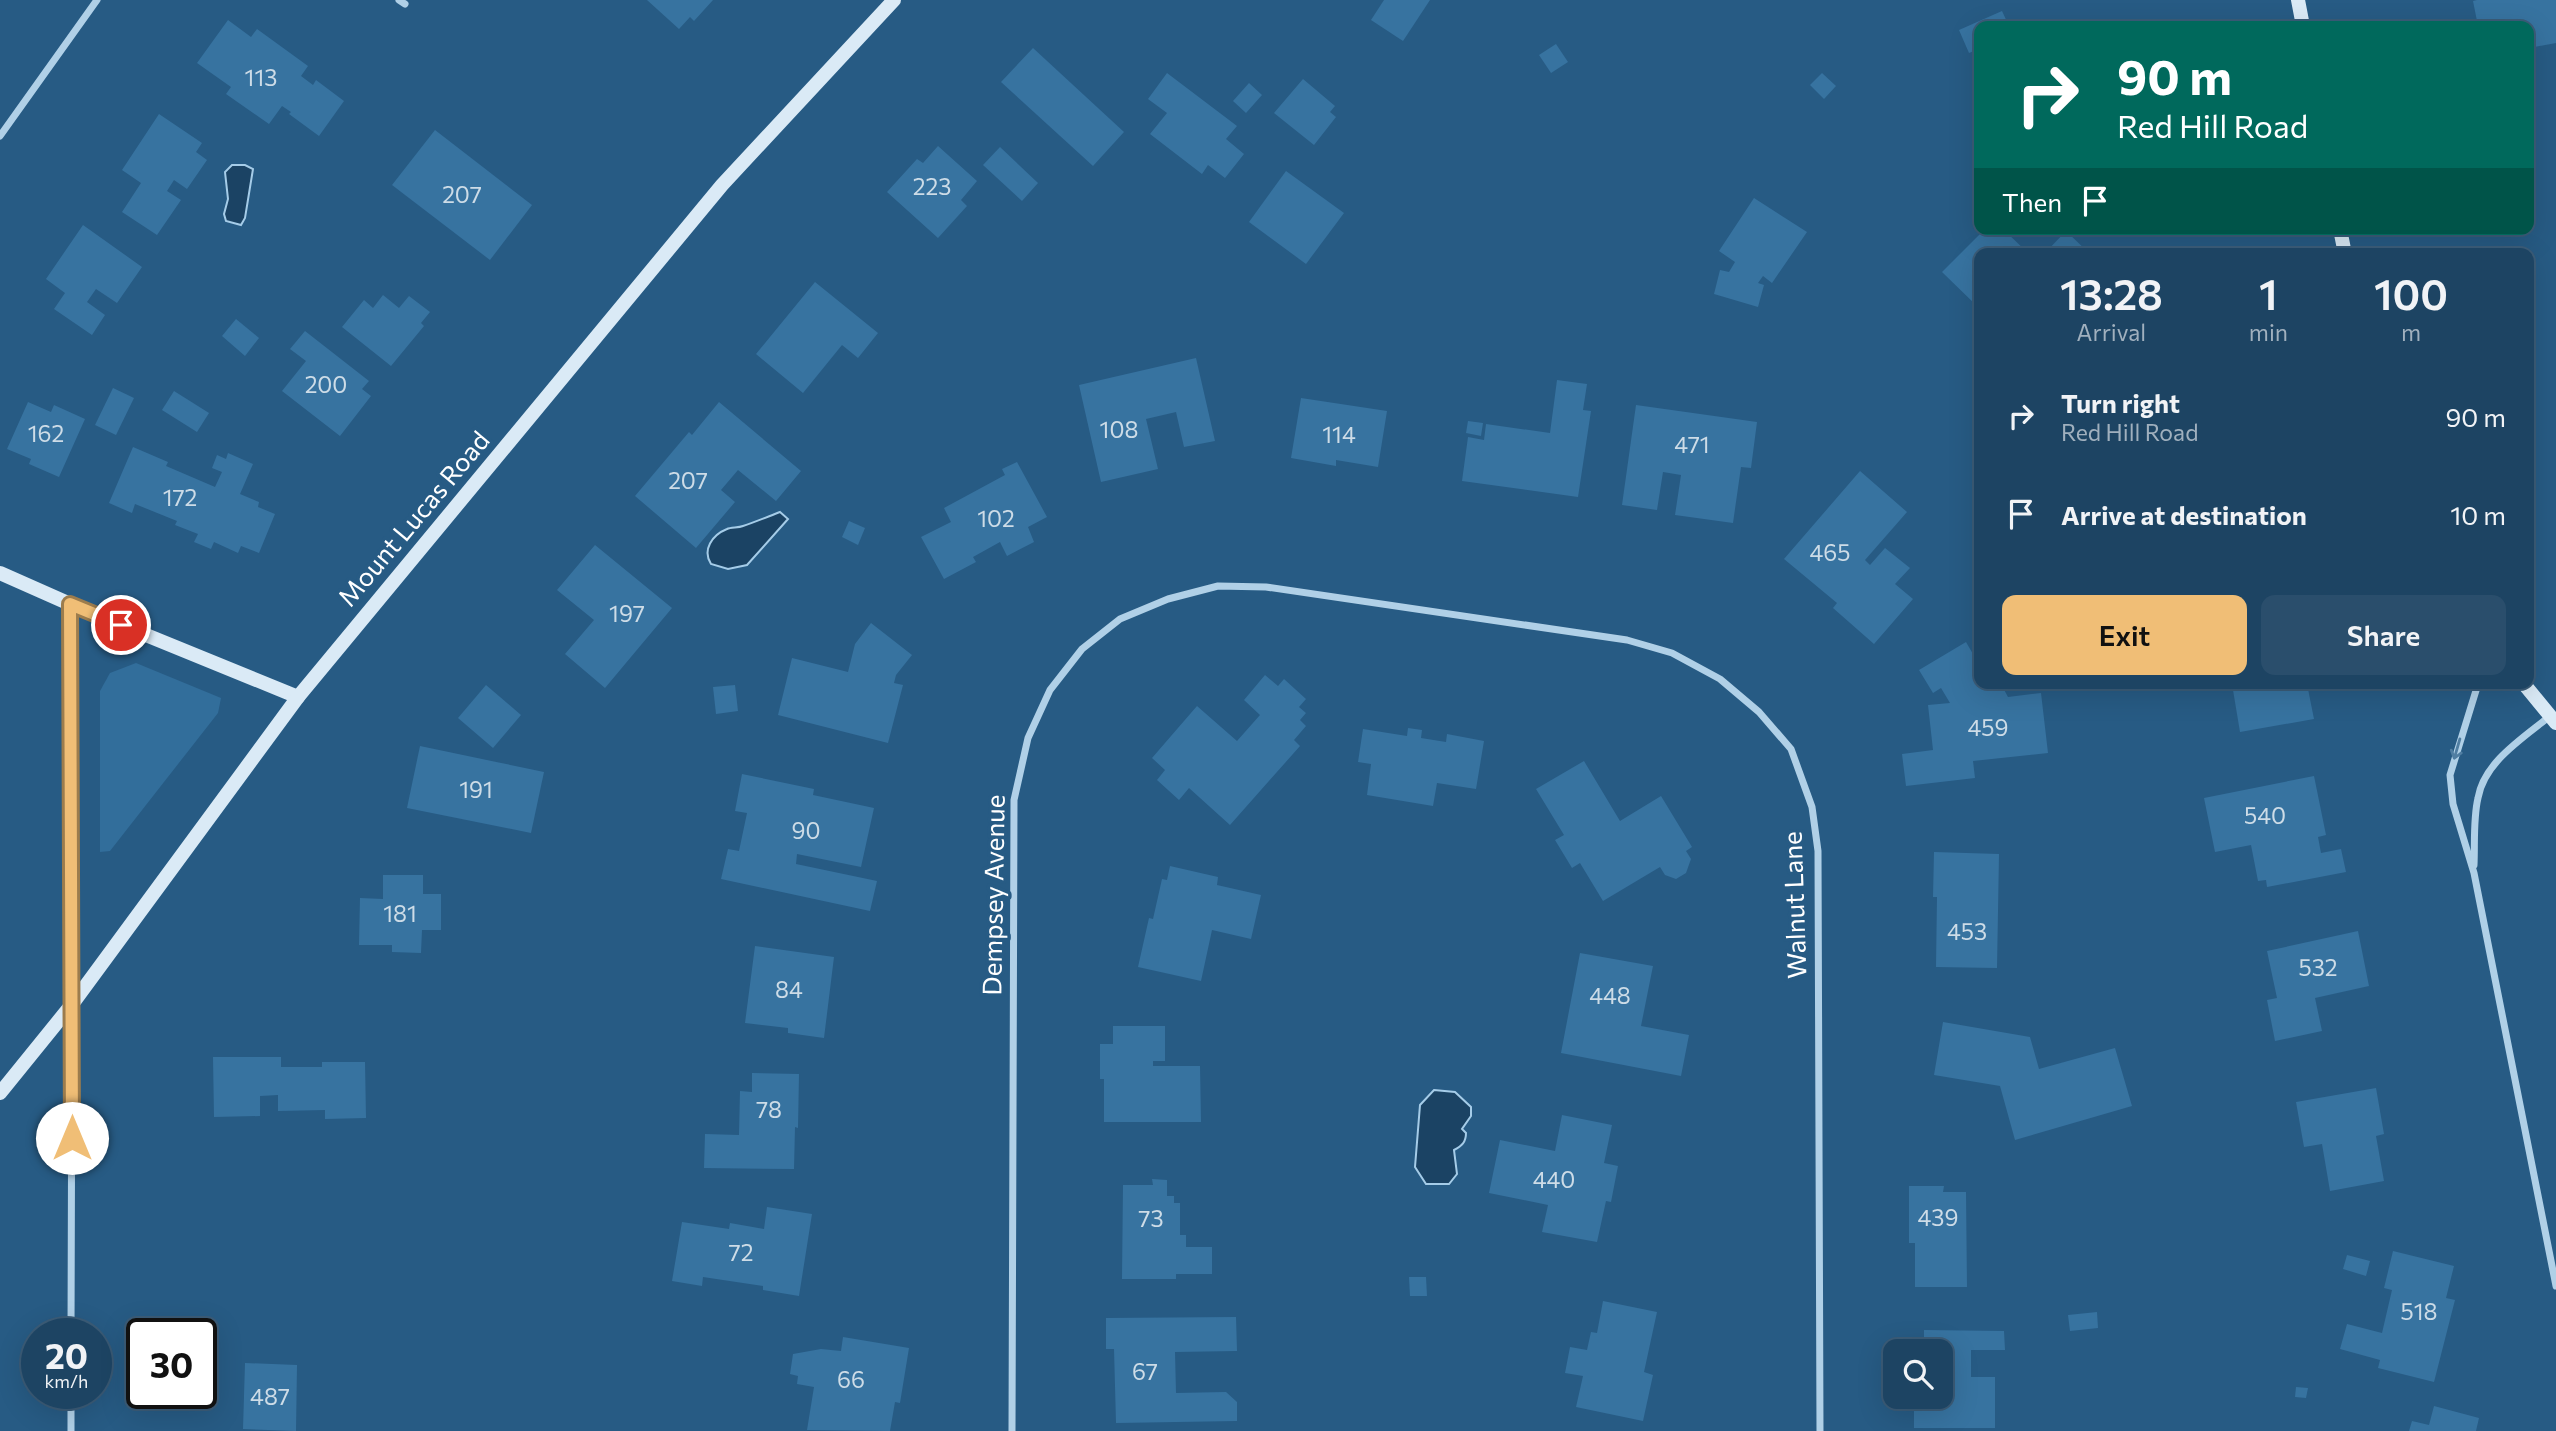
<!DOCTYPE html>
<html lang="en">
<head>
<meta charset="utf-8">
<style>
  body { margin:0; font-family:Commissioner,sans-serif; background:#2a4e6c; color:#f1f3f6; height:100vh; display:flex; flex-direction:column; font-size:26px; white-space:nowrap }
  * { box-sizing:border-box; margin:0 }
  p { font-size:23px; color:#a0b0be }
  .icon { flex:none; width:38px; height:38px; fill:none; stroke:currentColor; stroke-width:2; stroke-linecap:round; stroke-linejoin:round }
  .map { position:relative; flex:1; overflow:hidden }
  .sheet { position:absolute; left:1974px; top:248px; width:560px; height:441px; display:flex; flex-direction:column; background:#1d4463; border-radius:14px; box-shadow:0 7px 28px #0002,0 0 0 2px #3b5c78 }
  .sheet>* { flex:none }
  .top-card { position:absolute; left:1974px; top:21px; width:560px; height:214px; border-radius:14px; box-shadow:0 7px 28px #0002,0 0 0 2px #3b5c78; background:#00695c; color:#fff; overflow:hidden }
  .fabs { position:absolute; left:1883px; top:1339px; display:grid; gap:14px }
  .fabs a { display:grid; place-items:center; width:70px; height:70px; border-radius:14px; background:#1d4463; box-shadow:0 7px 28px #0002,0 0 0 2px #3b5c78; font-size:35px }
  .speed { position:absolute; left:21px; top:1318px; display:flex; gap:14px; font-size:35px; font-weight:700; text-align:center }
  .speed>* { display:grid; place-content:center; width:91px; height:91px; border-radius:50%; background:#1d4463; box-shadow:0 7px 28px #0002,0 0 0 2px #3b5c78; line-height:1 }
  .speed small { font-size:18px; font-weight:400 }
  .speed .limit { border:4px solid #111; border-radius:10px; background:#fff; color:#111 }
  .pin { position:absolute; display:grid; place-items:center; width:60px; height:60px; color:#fff; margin:-30px; border:4px solid #fff; border-radius:50%; box-shadow:0 2px 7px #0007 }
  .me { position:absolute; width:77px; margin:-38px; rotate:0deg; stroke-linejoin:round; filter:drop-shadow(0 0 5px #0008) }
  .turn { display:flex; align-items:center; gap:24px; height:147px; padding:0 28px; font-size:32px }
  .turn .icon { width:91px; height:91px; stroke-width:2.5 }
  .turn b { display:block; font-size:49px; line-height:60px }
  .then { display:flex; align-items:center; height:66px; padding:0 28px; background:#0003; gap:14px; font-size:26px }
  .eta { display:flex; justify-content:space-evenly; align-items:center; height:119px; text-align:center }
  .eta b { font-size:42px; font-weight:600; line-height:49px }
  .button { display:flex; gap:14px; margin-top:auto; padding:14px 28px }
  .button a { flex:1; height:80px; border-radius:14px; background:#f0be76; color:#111; font-size:28px; font-weight:600; line-height:80px; text-align:center }
  .button a+a { background:#2a4e6c; color:#f1f3f6 }
  ul { padding:0; list-style:none }
  li { display:flex; align-items:center; gap:21px; height:98px; padding:0 28px }
  li div { flex:1 }
  li b { display:block; font-size:26px }
  li em { font-style:normal }
  .map>svg:first-child { display:block }
  .green { fill:#326e9b }
  .water { fill:#1b4364; stroke:#a5cce8; stroke-width:2 }
  .building { fill:#3773a0 }
  .lines { fill:none; stroke-linecap:round; stroke-linejoin:round }
  .street { stroke:#b0d0e7; stroke-width:7 }
  .secondary { stroke:#daeaf6; stroke-width:14 }
  .oneway { stroke:#507ea2 }
  .route-casing { stroke:#9c7c4d; stroke-width:18 }
  .route { stroke:#f0be76; stroke-width:12 }
  .labels { text-anchor:middle; stroke-width:7; stroke-linejoin:round; paint-order:stroke }
  .number-label { font-size:23px; fill:#cddce7 }
  .street-label { font-size:26px; fill:#fff; stroke:#275b84 }
</style>
</head>
<body>
<div class="map">
<svg width="2556" height="1431" viewBox="0 0 2556 1431">
  <rect width="100%" height="100%" fill="#275b84"/>
  <path class="green" d="M136 663 221 698 218 713 110 851 100 852V691L110 673Z"/>
  <g class="water">
    <path d="M232 165H245L253 169 245 218 241 225 226 221 224 214 228 199 225 172Z"/>
    <path d="M780 512 788 519 747 565 728 569 711 564C702 550 712 535 727 529 731 527 738 528 743 526 755 522 767 517 780 512Z"/>
    <path d="M1434 1090 1455 1092 1471 1107V1116L1462 1129 1466 1133C1466 1142 1462 1146 1454 1150L1457 1174 1449 1184H1426L1415 1167 1420 1105Z"/>
  </g>
  <g class="building">
    <path d="M647 0H713L694 21 690 17 679 29Z"/>
    <path d="M1384 0H1430L1403 41 1371 20Z"/>
    <path d="M2477 0H2556V43L2529 48V26H2478L2473 1Z"/>
    <path d="M2002 11 2009 26H1979V49L1969 53 1959 30Z"/>
    <path d="M228 20 251 37 257 29 308 66 301 76 313 85 316 80 344 101 319 136 289 114 291 112 282 106 269 124 226 94 231 87 197 63Z"/>
    <path d="M1556 44 1568 62 1551 73 1539 55Z"/>
    <path d="M1033 48 1124 132 1093 166 1001 82Z"/>
    <path d="M1167 73 1237 126 1226 139 1244 154 1225 178 1208 165 1202 174 1150 134 1167 113 1148 99Z"/>
    <path d="M1822 73 1836 86 1824 99 1810 85Z"/>
    <path d="M1303 79 1335 106 1330 112 1336 117 1314 145 1274 113Z"/>
    <path d="M1249 83 1262 95 1246 113 1233 101Z"/>
    <path d="M159 114 202 143 196 152 207 160 187 189 174 180 167 191 181 200 157 235 122 212 141 183 122 170Z"/>
    <path d="M435 130 532 205 490 260 392 185Z"/>
    <path d="M938 146 977 181 961 200 967 206 938 238 887 192 917 159 923 163Z"/>
    <path d="M1000 147 1038 183 1022 201 983 165Z"/>
    <path d="M1286 171 1344 213 1306 264 1249 222Z"/>
    <path d="M1754 198 1807 232 1772 283 1763 276 1758 283 1764 285 1758 307 1714 294 1720 270 1729 272 1735 262 1719 251Z"/>
    <path d="M83 225 142 267 117 303 96 289 87 302 105 315 92 335 54 309 65 293 46 279Z"/>
    <path d="M1985 229H2003L2029 254H1979V308L1942 272Z"/>
    <path d="M2066 231 2090 254H2044Z"/>
    <path d="M815 282 878 333 858 358 842 345 803 393 756 354Z"/>
    <path d="M383 295 399 308 409 296 430 312 421 323 424 326 391 366 342 327 364 300 373 308Z"/>
    <path d="M236 319 259 338 245 356 222 336Z"/>
    <path d="M305 331 369 381 362 389 371 396 340 436 282 391 306 361 290 349Z"/>
    <path d="M1196 358 1215 441 1184 447 1176 412 1146 419 1158 469 1101 482 1079 385Z"/>
    <path d="M1557 380 1587 384 1583 410 1591 411 1578 497 1462 481 1468 437 1484 440 1486 424 1550 433Z"/>
    <path d="M113 388 134 398 116 435 95 425Z"/>
    <path d="M174 391 209 413 197 432 162 410Z"/>
    <path d="M1301 398 1387 411 1378 467 1336 460V466L1291 458Z"/>
    <path d="M28 402 51 412 54 405 85 419 59 477 29 464 31 459 7 449Z"/>
    <path d="M719 402 801 471 776 501 738 470 721 490 735 502 696 548 635 496 689 432 692 435Z"/>
    <path d="M1636 405 1757 422 1751 468 1741 467 1733 523 1675 515 1681 475 1663 472 1657 510 1622 505Z"/>
    <path d="M1468 421 1483 423 1481 436 1466 433Z"/>
    <path d="M133 447 168 462 166 466 215 487 222 472 212 468 217 455 226 459 228 453 253 464 240 494 259 502 258 507 275 514 259 553 241 546 238 553 214 542 211 549 194 542 198 534 175 525 177 521 135 504 132 513 109 503Z"/>
    <path d="M1017 462 1047 517 1028 527 1034 542 1007 556 1000 542 973 557 976 562 944 579 921 537 951 522 944 508 1005 475 1002 469Z"/>
    <path d="M1860 471 1907 512 1865 560 1870 565 1885 548 1910 568 1895 584 1913 599 1874 644 1833 608 1837 603 1784 559Z"/>
    <path d="M849 521 865 528 858 545 842 537Z"/>
    <path d="M595 545 672 608 605 688 565 654 594 620 557 590Z"/>
    <path d="M871 623 912 655 896 675 894 683 903 685 888 743 778 715 792 658 848 672 855 644Z"/>
    <path d="M1966 642 1977 661 1979 660V684H2001L2008 697 2041 693 2048 753 1973 761 1975 778 1906 786 1902 754 1933 750 1928 705 1950 703 1941 688 1933 693 1919 670Z"/>
    <path d="M1265 675 1278 686 1284 679 1306 699 1299 707 1306 713 1300 720 1306 726 1294 740 1300 746 1230 825 1189 788 1179 800 1157 780 1165 770 1152 758 1197 706 1237 741 1260 715 1244 700Z"/>
    <path d="M2232 684H2307L2314 719 2240 732Z"/>
    <path d="M486 685 521 715 493 748 458 718Z"/>
    <path d="M735 685 738 711 716 714 713 687Z"/>
    <path d="M1408 728 1422 730 1421 738 1446 742 1447 734 1484 741 1476 789 1437 783 1433 806 1367 795 1371 764 1358 762 1363 729 1407 736Z"/>
    <path d="M420 746 544 772 531 833 407 808Z"/>
    <path d="M1584 761 1620 821 1661 796 1692 847 1686 851 1691 859 1686 873 1676 879 1665 875 1660 867 1603 901 1580 863 1572 868 1555 840 1564 835 1536 789Z"/>
    <path d="M742 774 814 789 813 795 874 808 861 867 797 854 796 864 877 881 870 911 721 879 728 849 739 851 747 813 735 811Z"/>
    <path d="M2314 776 2326 835 2318 837 2321 853 2341 849 2346 872 2267 887 2266 880 2258 881 2251 845 2215 852 2204 798Z"/>
    <path d="M1934 852 1999 854 1997 968 1936 967 1937 897H1933Z"/>
    <path d="M1170 866 1218 877 1217 885 1261 895 1251 939 1212 930 1201 981 1138 967 1149 918 1153 919 1162 879 1167 880Z"/>
    <path d="M383 875H423V894H441V930H422L421 953 392 952V945H359L360 898 383 899Z"/>
    <path d="M2358 931 2369 986 2315 998 2322 1031 2275 1041 2267 1000 2277 998 2267 951Z"/>
    <path d="M755 946 834 957 824 1038 788 1033V1028L745 1023Z"/>
    <path d="M1580 953 1653 966 1641 1026 1689 1035 1681 1076 1561 1053Z"/>
    <path d="M1943 1022 2030 1037 2039 1069 2115 1048 2132 1106 2015 1140 2000 1086 1934 1075Z"/>
    <path d="M1113 1026H1165V1061H1153V1066H1200L1201 1122H1104V1079H1100V1044H1113Z"/>
    <path d="M213 1057H281V1067H322V1062H365L366 1118 325 1119V1110L278 1111V1095L260 1096V1116L214 1117Z"/>
    <path d="M752 1073 799 1074 798 1128 795 1127 794 1169 704 1168 705 1134 739 1135 740 1091 752 1092Z"/>
    <path d="M2376 1088 2384 1134 2376 1136 2384 1181 2330 1191 2322 1144 2304 1147 2296 1102Z"/>
    <path d="M1562 1115 1612 1125 1604 1163 1618 1166 1611 1202 1606 1201 1597 1242 1542 1232 1548 1205 1489 1193 1500 1140 1555 1151Z"/>
    <path d="M1152 1179 1167 1180V1196H1174V1203H1180V1235H1186V1247H1212V1274H1176V1279H1122L1123 1185H1153Z"/>
    <path d="M1909 1186H1944L1943 1192H1966L1967 1287H1915V1243H1909Z"/>
    <path d="M767 1207 812 1214 799 1296 763 1290V1286L703 1277 702 1286 672 1281 682 1222 729 1229 730 1223 764 1229Z"/>
    <path d="M2393 1251 2454 1266 2446 1298 2455 1300 2434 1382 2378 1368 2380 1360 2340 1349 2347 1324 2382 1333 2392 1290 2384 1288Z"/>
    <path d="M2347 1255 2370 1261 2366 1276 2343 1269Z"/>
    <path d="M1409 1277H1426L1427 1296H1410Z"/>
    <path d="M1603 1301 1657 1312 1644 1372 1653 1375 1643 1421 1576 1407 1583 1376 1565 1373 1570 1347 1587 1350 1591 1332 1597 1333Z"/>
    <path d="M2097 1312 2098 1328 2070 1331 2068 1315Z"/>
    <path d="M1236 1317 1237 1351 1175 1352 1176 1393 1226 1392 1237 1402V1421L1116 1423 1114 1349H1106V1318Z"/>
    <path d="M1924 1330 2004 1331 2005 1350H1971V1377H1995V1428H1914V1396H1941V1351H1924Z"/>
    <path d="M843 1337 909 1348 900 1403 895 1402 890 1431 807 1430 814 1387 797 1384 798 1376 790 1374 793 1354 821 1349 841 1351Z"/>
    <path d="M245 1363 297 1365 296 1431 243 1429Z"/>
    <path d="M2296 1387 2308 1388 2306 1398 2295 1397Z"/>
    <path d="M2434 1406 2479 1418 2476 1431H2409L2412 1421 2429 1425Z"/>
  </g>
  <g class="lines">
    <g class="street">
      <path d="M399 0 405 4"/>
      <path d="M0 136 97 0"/>
      <path d="M2478 684 2450 775 2453 804 2474 873 2556 1286"/>
      <path d="M2474 865C2475 844 2473 819 2478 798 2484 762 2523 738 2550 716"/>
      <path d="M71 1334 72 1005"/>
      <path d="M71 1431V1393"/>
      <path d="M1012 1431 1014 800 1028 738 1050 690 1082 649 1120 619 1168 599 1218 586 1266 587 1627 640 1672 653 1720 679 1759 712 1791 749 1812 807 1818 851 1820 1431"/>
    </g>
    <g class="secondary">
      <path d="M2298 0 2303 26"/>
      <path d="M2340 229 2345 254"/>
      <path d="M0 573 70 604 73 1003"/>
      <path d="M70 604 298 697"/>
      <path d="M2524 684 2556 723"/>
      <path d="M0 1093 73 1003 298 697 722 185 894 0"/>
    </g>
  </g>
  <defs><path id="oneway-shaft" d="M-6 0H5M1.5-3L5.5 0L1.5 3" fill="none" stroke-width="1.6" stroke-linecap="round" stroke-linejoin="round" transform="scale(1.75)"/></defs>
  <use class="oneway" href="#oneway-shaft" transform="translate(2457 749) rotate(106)"/>
  <g class="lines">
    <defs>
      <path id="route" d="M72 1138 70 604 121 625"/>
    </defs>
    <use href="#route" class="route-casing"/>
    <use href="#route" class="route"/>
  </g>
  <g class="labels">
    <g class="number-label">
      <text x="261" y="86">113</text>
      <text x="932" y="195">223</text>
      <text x="462" y="203">207</text>
      <text x="326" y="393">200</text>
      <text x="1119" y="438">108</text>
      <text x="46" y="442">162</text>
      <text x="1339" y="443">114</text>
      <text x="1692" y="453">471</text>
      <text x="688" y="489">207</text>
      <text x="180" y="506">172</text>
      <text x="996" y="527">102</text>
      <text x="1830" y="561">465</text>
      <text x="627" y="622">197</text>
      <text x="1988" y="736">459</text>
      <text x="476" y="798">191</text>
      <text x="2265" y="824">540</text>
      <text x="806" y="839">90</text>
      <text x="400" y="922">181</text>
      <text x="1967" y="940">453</text>
      <text x="2318" y="976">532</text>
      <text x="789" y="998">84</text>
      <text x="1610" y="1004">448</text>
      <text x="769" y="1118">78</text>
      <text x="1554" y="1188">440</text>
      <text x="1938" y="1226">439</text>
      <text x="1151" y="1227">73</text>
      <text x="741" y="1261">72</text>
      <text x="2419" y="1320">518</text>
      <text x="1145" y="1380">67</text>
      <text x="851" y="1388">66</text>
      <text x="270" y="1405">487</text>
    </g>
    <g class="street-label">
      <text transform="translate(414 519) rotate(-50)" y="9">Mount Lucas Road</text>
      <text transform="translate(994 895) rotate(-89)" y="9">Dempsey Avenue</text>
      <text transform="translate(1795 905) rotate(-92)" y="9">Walnut Lane</text>
    </g>
  </g>
</svg>
<div class="fabs">
<a><svg class="icon" aria-label="search" viewBox="0 0 24 24"><circle cx="10" cy="10" r="6"/><path d="M15 15l6 6"/></svg></a>
</div>
<div class="speed"><div>20<small>km/h</small></div><div class="limit">30</div></div>
<div class="pin" style="left:121px;top:625px;background:#d93025"><svg class="icon" aria-label="arrive" viewBox="0 0 24 24"><path d="M6 21V4h12l-3 4 3 4H6"/></svg></div>
<svg class="me" style="left:72px;top:1138px" viewBox="-20 -20 40 40"><circle r="19" fill="#fff"/><path d="M0-13L10 11 0 6-10 11z" fill="#f0be76"/></svg>
<div class="top-card">
<div class="turn"><svg class="icon" aria-label="right" viewBox="0 0 24 24"><path d="M7 20v-9h11M14 6l5 5-5 5"/></svg><div><b>90 m</b>Red Hill Road</div></div>
<div class="then">Then<svg class="icon" aria-label="arrive" viewBox="0 0 24 24"><path d="M6 21V4h12l-3 4 3 4H6"/></svg></div>
</div>
<section class="sheet">
<div class="eta">
<div><b>13:28</b><p>Arrival</p></div>
<div><b>1</b><p>min</p></div>
<div><b>100</b><p>m</p></div>
</div>
<ul>
<li><svg class="icon" aria-label="right" viewBox="0 0 24 24"><path d="M7 20v-9h11M14 6l5 5-5 5"/></svg><div><b>Turn right</b><p>Red Hill Road</p></div><em>90 m</em></li>
<li><svg class="icon" aria-label="arrive" viewBox="0 0 24 24"><path d="M6 21V4h12l-3 4 3 4H6"/></svg><div><b>Arrive at destination</b></div><em>10 m</em></li>
</ul>
<div class="button"><a>Exit</a><a>Share</a></div>
</section>
</div>
</body>
</html>
